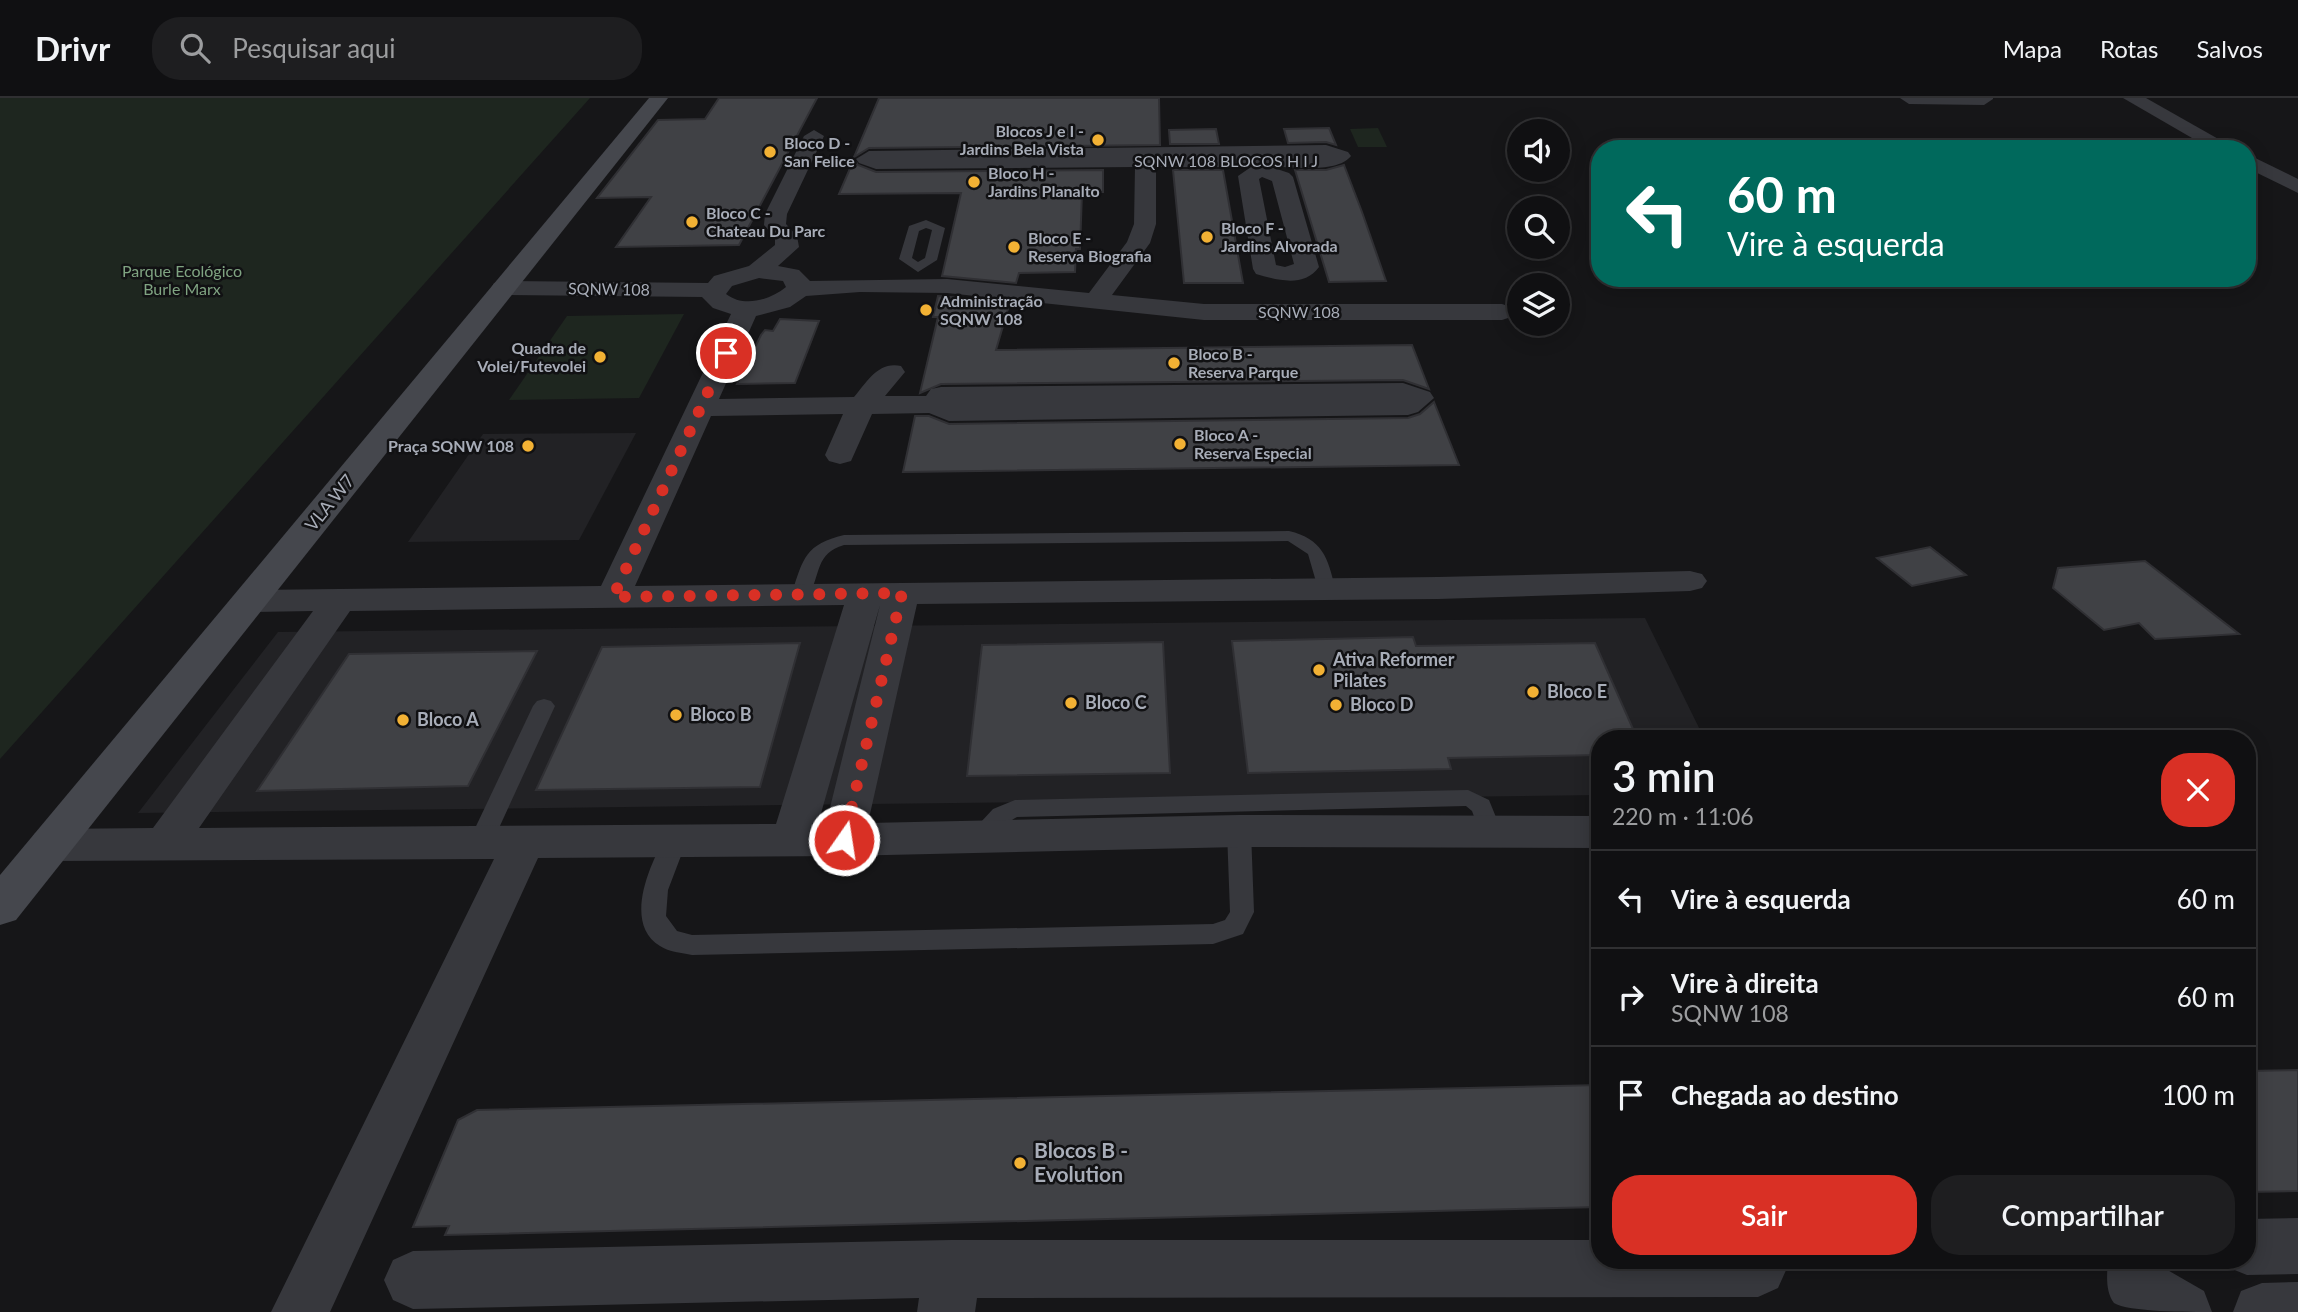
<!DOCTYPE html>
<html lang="pt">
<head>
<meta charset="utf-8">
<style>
  body { margin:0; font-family:Lato,sans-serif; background:#1e1e20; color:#f1f3f6; height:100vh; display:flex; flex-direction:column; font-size:26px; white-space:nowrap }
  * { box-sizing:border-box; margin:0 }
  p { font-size:23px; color:#9c9d9f }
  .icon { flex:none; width:38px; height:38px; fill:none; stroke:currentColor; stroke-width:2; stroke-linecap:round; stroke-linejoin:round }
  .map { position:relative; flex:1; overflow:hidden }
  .sheet { position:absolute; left:1591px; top:632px; width:665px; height:539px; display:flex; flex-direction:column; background:#101012; border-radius:28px; box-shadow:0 4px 18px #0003,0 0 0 2px #303032 }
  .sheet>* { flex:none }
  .guide { position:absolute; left:1591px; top:42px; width:665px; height:147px; border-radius:28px; box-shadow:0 4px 18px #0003,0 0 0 2px #303032; background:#00695c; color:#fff; overflow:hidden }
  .buttons { position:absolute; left:1507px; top:21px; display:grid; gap:14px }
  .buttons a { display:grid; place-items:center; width:63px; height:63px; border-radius:50%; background:#101012; box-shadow:0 4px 18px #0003,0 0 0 2px #303032; font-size:35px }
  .pin { position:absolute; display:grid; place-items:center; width:60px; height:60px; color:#fff; margin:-30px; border:4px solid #fff; border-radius:50%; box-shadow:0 2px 7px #0007 }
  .me { position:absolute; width:77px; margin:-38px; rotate:13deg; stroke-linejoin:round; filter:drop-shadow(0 0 5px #0008) }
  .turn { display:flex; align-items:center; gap:24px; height:147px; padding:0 21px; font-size:32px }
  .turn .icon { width:91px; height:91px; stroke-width:2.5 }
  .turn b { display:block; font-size:49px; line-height:60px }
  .round { display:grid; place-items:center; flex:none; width:74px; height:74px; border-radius:28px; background:#1e1e20 }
  .head { display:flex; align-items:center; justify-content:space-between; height:119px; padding:0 21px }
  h1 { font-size:42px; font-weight:600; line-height:52px }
  .cta { display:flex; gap:14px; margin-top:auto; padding:14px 21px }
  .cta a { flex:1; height:80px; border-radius:28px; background:#d93025; color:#fff; font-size:28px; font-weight:600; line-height:80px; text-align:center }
  .cta a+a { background:#1e1e20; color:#f1f3f6 }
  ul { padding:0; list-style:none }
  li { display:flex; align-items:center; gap:21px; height:98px; padding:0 21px; border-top:2px solid #303032 }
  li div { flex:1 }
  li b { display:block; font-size:26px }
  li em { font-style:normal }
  header { display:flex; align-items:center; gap:42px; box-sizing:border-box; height:98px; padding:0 35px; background:#101012; border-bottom:2px solid #303032 }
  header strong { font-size:33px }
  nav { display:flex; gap:38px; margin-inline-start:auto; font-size:24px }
  .search { width:490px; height:63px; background:#1e1e20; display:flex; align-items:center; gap:18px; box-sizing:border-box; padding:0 24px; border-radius:28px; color:#9c9d9f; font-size:26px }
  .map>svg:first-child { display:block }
  .built { fill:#222225 }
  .green { fill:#1e261f }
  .building { fill:#404145; stroke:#303034; stroke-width:2 }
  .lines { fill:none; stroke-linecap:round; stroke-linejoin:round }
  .service { fill:#37383d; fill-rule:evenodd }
  .minor { fill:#37383d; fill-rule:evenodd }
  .secondary { fill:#45474d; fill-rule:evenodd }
  .route { stroke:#d93025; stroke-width:12; stroke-dasharray:0 21.6 }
  .poi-dot { fill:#f2b134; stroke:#111113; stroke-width:2.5 }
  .labels { text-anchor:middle; stroke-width:5; stroke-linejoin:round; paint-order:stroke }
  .far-poi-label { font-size:16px; font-weight:bold; fill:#a8adb8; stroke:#111113; text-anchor:start }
  .far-street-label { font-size:16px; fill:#a8adb8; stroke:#111113 }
  .far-park-label { font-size:16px; fill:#7fa381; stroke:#111113 }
  .street-label { font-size:18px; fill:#a8adb8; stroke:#111113 }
  .poi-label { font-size:18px; font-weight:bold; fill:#a8adb8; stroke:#111113; text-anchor:start }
  .near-poi-label { font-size:21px; font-weight:bold; fill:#a8adb8; stroke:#111113; text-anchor:start }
</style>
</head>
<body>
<header>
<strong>Drivr</strong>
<div class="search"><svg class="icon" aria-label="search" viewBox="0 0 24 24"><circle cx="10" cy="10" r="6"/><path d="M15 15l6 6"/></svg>Pesquisar aqui</div>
<nav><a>Mapa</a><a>Rotas</a><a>Salvos</a></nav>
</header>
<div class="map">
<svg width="2298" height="1214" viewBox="0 0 2298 1214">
  <rect width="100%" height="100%" fill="#161618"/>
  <g class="built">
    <path d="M636 335 579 442 408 444 483 336Z"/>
    <path d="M1645 520 1704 640H1600L1599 697 138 715 278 534Z"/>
  </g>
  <g class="green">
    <path d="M0 0H590L0 661Z"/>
    <path d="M1378 30 1387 49H1358L1350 31Z"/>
    <path d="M684 216 639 300 509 302 567 218Z"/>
  </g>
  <g class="building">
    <path d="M719 0H817L739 147 616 149 651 99 597 100 658 22 705 21Z"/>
    <path d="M879 0H1159L1160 47 869 50 854 59Z"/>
    <path d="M1329 30 1336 47 1326 44 1288 45 1284 31Z"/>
    <path d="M1216 31 1219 46H1170L1169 32Z"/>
    <path d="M854 61 858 67 876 74 1103 72V94H1082L1080 151H1076L1075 174 1019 175 1016 185 942 178 961 95 839 96Z"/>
    <path d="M1344 67 1362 114 1386 183 1329 184 1295 72H1326Z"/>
    <path d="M1173 72H1223L1243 185H1184Z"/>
    <path d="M938 198 1010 204 996 252 1412 247 1429 291 1403 282 941 286 920 295 938 219H933Z"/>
    <path d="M780 221 819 223 795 285 737 286 761 237 765 232 773 233Z"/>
    <path d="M1434 304 1459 367 903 374 915 318H929L949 326 1408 320 1420 316Z"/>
    <path d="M1930 449 1966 477 1912 488 1877 460Z"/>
    <path d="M2145 463 2239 536 2155 541 2139 525 2104 532 2053 490 2058 470Z"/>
    <path d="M1413 539 1416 548 1595 545 1637 640H1600V657L1448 660 1451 671 1248 675 1232 543Z"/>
    <path d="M1163 544 1170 675 967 678 982 547Z"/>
    <path d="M800 545 760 689 536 692 602 549Z"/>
    <path d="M537 553 468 688 257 693 349 556Z"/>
    <path d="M2298 972V1093L2247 1094V973Z"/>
    <path d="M1600 987V1109L445 1137 449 1128 413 1129 458 1022 477 1012Z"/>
  </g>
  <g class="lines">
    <g class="service">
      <path d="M926 122 945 130 937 162 918 174 899 161 909 128ZM926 130 932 132 925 160 918 164 912 160 919 133Z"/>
      <path d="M1289 433C1322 441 1328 459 1335 490L1333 494H1319L1308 456 1288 443 844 447C815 455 821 477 808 499L801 501 792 495C803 460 806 446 844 437Z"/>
      <path d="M544 601 551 603 555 608 493 743 489 749 481 752 473 749 469 743 533 608 537 603Z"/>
      <path d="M1468 692 1489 702 1502 734 1498 740 1490 743 1482 740 1472 713 1466 708 1017 719C1000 727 992 752 971 745L967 739 993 711 1015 702Z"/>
      <path d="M1239 724 1247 727 1251 733 1254 814 1243 836 1213 846 692 857C682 855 669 854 660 848 622 825 651 764 667 736L675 733 683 736 687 742 668 792 666 818 677 833 692 837 1213 826 1225 822 1230 814 1227 733 1231 727Z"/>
    </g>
    <g class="minor">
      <path d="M1900 0H1993V1L1984 7 1909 6Z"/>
      <path d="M2123 0H2146L2236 51H2211Z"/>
      <path d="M814 32 824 38 787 116 786 126 797 138 799 149 778 168 799 172 810 183 947 181 1089 195 1127 144 1134 126 1135 69 876 71 859 65 856 61 869 53 1326 47 1348 54 1351 58C1337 76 1292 68 1271 69L1289 75 1293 79 1319 169C1304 190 1277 182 1256 176L1253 171 1238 78 1251 69H1156V126L1150 145 1112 197 1204 206H1502L1511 209 1515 214 1511 219 1502 222H1204L947 195 860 194 806 198 790 209 756 218 719 301 854 299C867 284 878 263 901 268L905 274 885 298H926L931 291 941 289 1403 285 1430 294 1434 300 1418 314 1408 317 949 323 929 315 872 316 851 363 840 366 829 363 825 357 843 316 711 318 635 488 1438 479 1690 473 1702 476 1707 483 1702 490 1690 493 1438 501 917 506 868 725 1239 717 1600 718V750L1239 749 843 758 538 760 330 1214H271L494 761 50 763 35 759 28 747 35 735 50 731 153 730 313 513 252 514 240 511 234 503 240 495 252 492 601 488 731 216 713 210 702 199 503 197 494 195 491 190 494 185 503 183 708 185 714 178 749 168 775 147V140L764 127 765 116 804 38ZM1262 79 1272 83 1294 166 1285 169 1276 167 1259 81ZM759 180 783 183 786 189C770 202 744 210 726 196L732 188ZM844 507 776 726 199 730 350 513ZM880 507 826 726H818Z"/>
      <path d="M2247 56 2298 81V95L2247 70Z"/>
      <path d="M2298 1120V1176L2247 1177 2227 1169 2224 1162H2247V1121Z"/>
      <path d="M951 1142H1600V1162H1783L1787 1170 1778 1190 1758 1199 977 1200 975 1214H917L919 1200 413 1211 393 1202 384 1182 393 1162 413 1153Z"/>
      <path d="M2108 1162H2164V1170L2204 1193 2212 1214C2191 1214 2127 1214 2114 1205 2105 1193 2107 1176 2108 1162Z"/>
      <path d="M2298 1184V1214H2233L2241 1193 2262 1185Z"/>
    </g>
    <path class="secondary" d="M649 0H668L16 822 0 827V777Z"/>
  </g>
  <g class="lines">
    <path class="route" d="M726 255 613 499 902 495 844 742"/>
  </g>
  <g class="poi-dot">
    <circle cx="1098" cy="42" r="7"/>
    <circle cx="770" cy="54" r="7"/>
    <circle cx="974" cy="84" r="7"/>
    <circle cx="692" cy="124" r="7"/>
    <circle cx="1207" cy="139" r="7"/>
    <circle cx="1014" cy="149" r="7"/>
    <circle cx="926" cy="212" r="7"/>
    <circle cx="600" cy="259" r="7"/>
    <circle cx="1174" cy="265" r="7"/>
    <circle cx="1180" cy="346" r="7"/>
    <circle cx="528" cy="348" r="7"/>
    <circle cx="1319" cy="572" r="7"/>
    <circle cx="1533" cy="594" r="7"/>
    <circle cx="1071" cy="605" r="7"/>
    <circle cx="1336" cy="607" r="7"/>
    <circle cx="676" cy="617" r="7"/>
    <circle cx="403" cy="622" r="7"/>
    <circle cx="1020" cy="1065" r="7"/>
  </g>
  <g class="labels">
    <g class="far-poi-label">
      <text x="1084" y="39" text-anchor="end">Blocos J e I -<tspan x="1084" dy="18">Jardins Bela Vista</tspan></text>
      <text x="784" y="51">Bloco D -<tspan x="784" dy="18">San Felice</tspan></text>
      <text x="988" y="81">Bloco H -<tspan x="988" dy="18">Jardins Planalto</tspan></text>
      <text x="706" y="121">Bloco C -<tspan x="706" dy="18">Chateau Du Parc</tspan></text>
      <text x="1221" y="136">Bloco F -<tspan x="1221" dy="18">Jardins Alvorada</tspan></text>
      <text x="1028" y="146">Bloco E -<tspan x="1028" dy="18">Reserva Biografia</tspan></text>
      <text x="940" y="209">Administração<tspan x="940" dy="18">SQNW 108</tspan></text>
      <text x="586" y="256" text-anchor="end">Quadra de<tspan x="586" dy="18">Volei/Futevolei</tspan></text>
      <text x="1188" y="262">Bloco B -<tspan x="1188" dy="18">Reserva Parque</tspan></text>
      <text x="1194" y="343">Bloco A -<tspan x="1194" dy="18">Reserva Especial</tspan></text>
      <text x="514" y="354" text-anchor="end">Praça SQNW 108</text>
    </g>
    <g class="far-street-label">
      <text x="1226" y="69">SQNW 108 BLOCOS H I J</text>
      <text transform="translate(609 191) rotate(1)" y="6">SQNW 108</text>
      <text x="1299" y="220">SQNW 108</text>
    </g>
    <g class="far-park-label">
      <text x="182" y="179">Parque Ecológico<tspan x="182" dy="18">Burle Marx</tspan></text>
    </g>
    <g class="street-label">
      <text transform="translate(330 405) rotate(-51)" y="6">VLA W7</text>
    </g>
    <g class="poi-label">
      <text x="1333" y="568">Ativa Reformer<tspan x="1333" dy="21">Pilates</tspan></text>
      <text x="1547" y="600">Bloco E</text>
      <text x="1085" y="611">Bloco C</text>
      <text x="1350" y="613">Bloco D</text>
      <text x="690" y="623">Bloco B</text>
      <text x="417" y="628">Bloco A</text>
    </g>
    <g class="near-poi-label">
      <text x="1034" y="1060">Blocos B -<tspan x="1034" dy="24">Evolution</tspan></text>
    </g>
  </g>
</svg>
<div class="buttons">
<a><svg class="icon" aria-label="sound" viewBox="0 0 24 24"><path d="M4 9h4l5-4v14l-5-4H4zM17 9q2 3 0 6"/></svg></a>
<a><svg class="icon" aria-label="search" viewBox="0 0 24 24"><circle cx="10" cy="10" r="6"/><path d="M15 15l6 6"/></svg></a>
<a><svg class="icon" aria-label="layers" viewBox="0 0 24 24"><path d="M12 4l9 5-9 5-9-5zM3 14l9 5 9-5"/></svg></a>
</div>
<div class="pin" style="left:726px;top:255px;background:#d93025"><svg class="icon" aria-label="arrive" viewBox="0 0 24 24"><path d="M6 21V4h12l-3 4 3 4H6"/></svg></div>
<svg class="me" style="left:844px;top:742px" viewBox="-20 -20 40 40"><circle r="17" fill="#d93025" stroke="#fff" stroke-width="3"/><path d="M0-11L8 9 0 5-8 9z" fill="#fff"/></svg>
<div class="guide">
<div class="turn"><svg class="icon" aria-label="left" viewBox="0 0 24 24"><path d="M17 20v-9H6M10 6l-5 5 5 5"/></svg><div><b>60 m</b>Vire à esquerda</div></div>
</div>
<section class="sheet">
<div class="head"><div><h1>3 min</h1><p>220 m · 11:06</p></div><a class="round" style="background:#d93025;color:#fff"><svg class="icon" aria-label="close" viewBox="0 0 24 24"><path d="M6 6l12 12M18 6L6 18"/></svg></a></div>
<ul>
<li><svg class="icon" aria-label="left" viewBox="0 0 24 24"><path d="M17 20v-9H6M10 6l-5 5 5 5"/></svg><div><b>Vire à esquerda</b></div><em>60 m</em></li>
<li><svg class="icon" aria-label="right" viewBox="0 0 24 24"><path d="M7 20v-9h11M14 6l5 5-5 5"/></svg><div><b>Vire à direita</b><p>SQNW 108</p></div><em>60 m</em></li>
<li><svg class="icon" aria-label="arrive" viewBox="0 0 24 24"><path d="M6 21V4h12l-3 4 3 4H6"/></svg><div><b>Chegada ao destino</b></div><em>100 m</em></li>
</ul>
<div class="cta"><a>Sair</a><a>Compartilhar</a></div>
</section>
</div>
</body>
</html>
